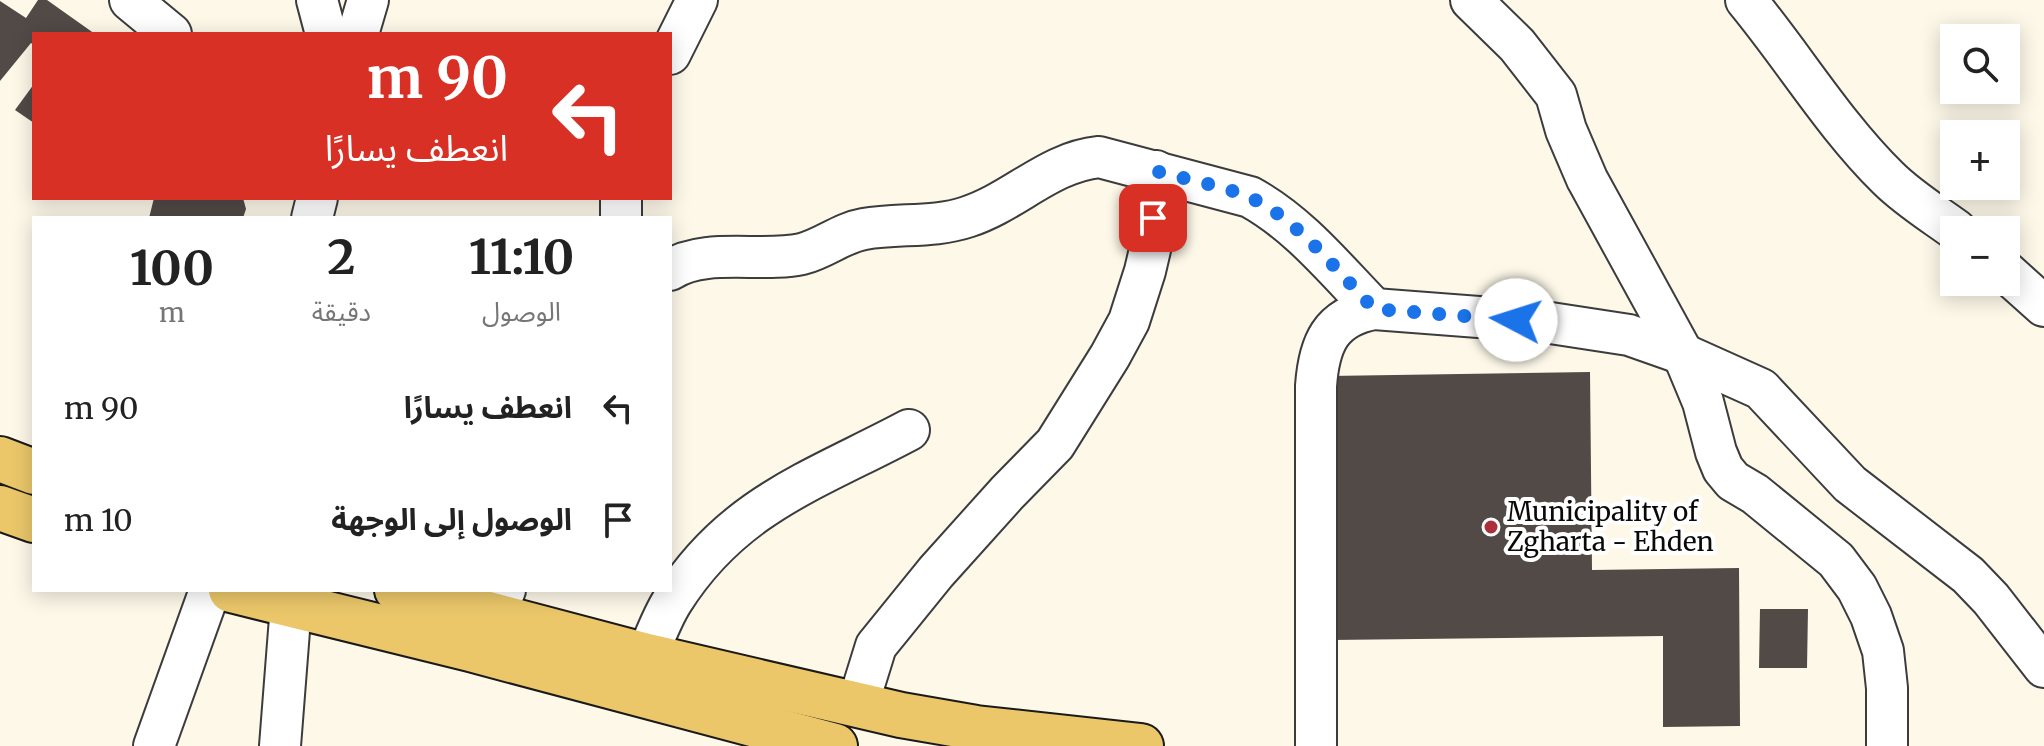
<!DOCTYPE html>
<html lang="ar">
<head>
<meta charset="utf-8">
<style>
  body { margin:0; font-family:Merriweather,"Noto Sans Arabic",serif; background:#f2f2f2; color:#222; direction:rtl; height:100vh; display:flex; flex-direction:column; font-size:30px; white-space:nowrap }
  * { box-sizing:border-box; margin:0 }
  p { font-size:26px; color:#767676 }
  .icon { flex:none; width:44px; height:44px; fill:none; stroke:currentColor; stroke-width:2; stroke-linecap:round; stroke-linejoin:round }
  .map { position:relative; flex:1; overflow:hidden; direction:ltr }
  .details { position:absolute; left:32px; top:216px; width:640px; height:376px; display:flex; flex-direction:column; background:#fff; border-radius:0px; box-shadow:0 4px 20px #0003; direction:rtl }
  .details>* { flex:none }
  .guide { position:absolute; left:32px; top:32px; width:640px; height:168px; border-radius:0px; box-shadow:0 4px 20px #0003; direction:rtl; background:#d93025; color:#fff; overflow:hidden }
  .controls { position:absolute; left:1940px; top:24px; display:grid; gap:16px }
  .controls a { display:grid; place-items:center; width:80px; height:80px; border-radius:0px; background:#fff; box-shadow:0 4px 20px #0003; font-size:40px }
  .pin { position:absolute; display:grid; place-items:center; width:68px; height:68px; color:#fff; margin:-34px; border-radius:16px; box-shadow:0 4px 12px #0006 }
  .me { position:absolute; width:88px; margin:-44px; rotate:275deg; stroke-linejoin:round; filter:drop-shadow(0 0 6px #0008) }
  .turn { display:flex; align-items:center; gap:28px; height:168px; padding:0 32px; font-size:36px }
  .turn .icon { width:104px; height:104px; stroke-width:2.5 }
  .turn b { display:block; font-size:56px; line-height:68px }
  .eta { display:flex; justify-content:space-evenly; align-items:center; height:136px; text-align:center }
  .eta b { font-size:48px; font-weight:700; line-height:56px }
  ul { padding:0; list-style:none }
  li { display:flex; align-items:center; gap:24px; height:112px; padding:0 32px }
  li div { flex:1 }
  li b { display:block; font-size:30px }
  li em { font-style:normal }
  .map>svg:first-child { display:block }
  .building { fill:#514a47 }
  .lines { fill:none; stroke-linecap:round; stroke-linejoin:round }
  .minor-casing { stroke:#3c3c3c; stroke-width:44 }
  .major-casing { stroke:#1a1a1a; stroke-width:48 }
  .minor { stroke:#fff; stroke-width:40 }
  .major { stroke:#ebc76a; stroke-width:44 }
  .route { stroke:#1a73e8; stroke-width:14; stroke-dasharray:0 25.2 }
  .poi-dot { fill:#ab303a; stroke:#fff; stroke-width:3 }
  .labels { text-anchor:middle; stroke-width:8; stroke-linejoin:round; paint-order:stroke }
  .poi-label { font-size:26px; fill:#090909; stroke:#fff; text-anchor:start }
</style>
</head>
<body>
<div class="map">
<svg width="2044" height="746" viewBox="0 0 2044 746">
  <rect width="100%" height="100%" fill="#fdf8e8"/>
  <g class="building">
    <path d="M38 0H47L95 34H34V45L31 43 0 81V1L26 18Z"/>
    <path d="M34 84V123L15 110Z"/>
    <path d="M154 198H243L246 209 243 218H149Z"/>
    <path d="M1590 372 1592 570 1739 568 1740 726 1663 727V636L1331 640 1329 376Z"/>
    <path d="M1760 609H1808L1807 668H1759Z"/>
  </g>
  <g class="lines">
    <defs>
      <g id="minor">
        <path d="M130 0 171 34"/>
        <path d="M317 0 326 34"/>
        <path d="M1471 0 1517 45 1556 95 1566 130 1587 179 1683 354 1703 402 1716 452 1723 469 1733 481 1755 494 1836 560 1857 588 1871 616 1883 651 1887 688V746"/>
        <path d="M1746 0C1794 58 1834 125 1888 178 1908 198 1934 214 1956 230"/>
        <path d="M358 34 368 0"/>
        <path d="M670 54 697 0"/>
        <path d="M621 198V218"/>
        <path d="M312 218 317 198"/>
        <path d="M670 270C704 247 762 263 802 254 825 248 841 233 864 229 898 223 934 228 967 217 1014 202 1049 162 1099 157L1250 197C1299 224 1335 269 1374 309"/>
        <path d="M2006 272 2044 306"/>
        <path d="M494 616 505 590"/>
        <path d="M647 656C655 637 662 617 673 600 733 505 815 480 909 430"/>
        <path d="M858 704 876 646 936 572 1007 493 1055 444 1110 356 1129 321 1145 271 1152 241 1156 171"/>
        <path d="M154 746 210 590"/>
        <path d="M280 746 291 605"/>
        <path d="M1316 746V386C1319 344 1330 317 1374 309L1544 322 1629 335 1683 354 1761 389 1850 484 1968 575 1991 599 2044 667"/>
      </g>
      <g id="major">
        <path d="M0 459 34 472"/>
        <path d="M0 508 34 520"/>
        <path d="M231 590 470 649 835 746"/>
        <path d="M397 590 647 656 901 715 976 728 1141 746"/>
      </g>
    </defs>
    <use href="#minor" class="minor-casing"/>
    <use href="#major" class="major-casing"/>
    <use href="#minor" class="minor"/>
    <use href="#major" class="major"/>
  </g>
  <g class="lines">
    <path class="route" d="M1153 218 1156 171C1187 180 1222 185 1251 198 1297 219 1339 273 1374 309L1516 320"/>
  </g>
  <circle class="poi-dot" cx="1491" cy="527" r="8"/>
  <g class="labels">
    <g class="poi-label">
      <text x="1507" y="521">Municipality of<tspan x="1507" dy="30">Zgharta - Ehden</tspan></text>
    </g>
  </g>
</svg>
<div class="controls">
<a><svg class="icon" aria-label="search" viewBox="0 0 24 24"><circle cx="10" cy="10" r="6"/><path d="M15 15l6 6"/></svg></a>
<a>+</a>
<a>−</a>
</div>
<div class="pin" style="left:1153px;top:218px;background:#d93025"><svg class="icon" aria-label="arrive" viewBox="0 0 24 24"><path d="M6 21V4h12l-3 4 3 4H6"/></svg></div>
<svg class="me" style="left:1516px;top:320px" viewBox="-20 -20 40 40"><circle r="19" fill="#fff"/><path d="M0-13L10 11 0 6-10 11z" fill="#1a73e8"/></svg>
<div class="guide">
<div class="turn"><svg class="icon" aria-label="left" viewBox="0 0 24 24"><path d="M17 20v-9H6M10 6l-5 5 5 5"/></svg><div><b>90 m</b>انعطف يسارًا</div></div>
</div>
<section class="details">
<div class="eta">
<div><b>11:10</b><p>الوصول</p></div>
<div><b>2</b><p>دقيقة</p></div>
<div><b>100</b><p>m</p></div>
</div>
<ul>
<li><svg class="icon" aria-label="left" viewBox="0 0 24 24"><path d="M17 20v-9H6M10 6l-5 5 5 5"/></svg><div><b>انعطف يسارًا</b></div><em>90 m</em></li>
<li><svg class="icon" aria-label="arrive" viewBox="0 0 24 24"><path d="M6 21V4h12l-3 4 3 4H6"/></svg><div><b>الوصول إلى الوجهة</b></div><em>10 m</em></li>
</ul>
</section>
</div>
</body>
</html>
